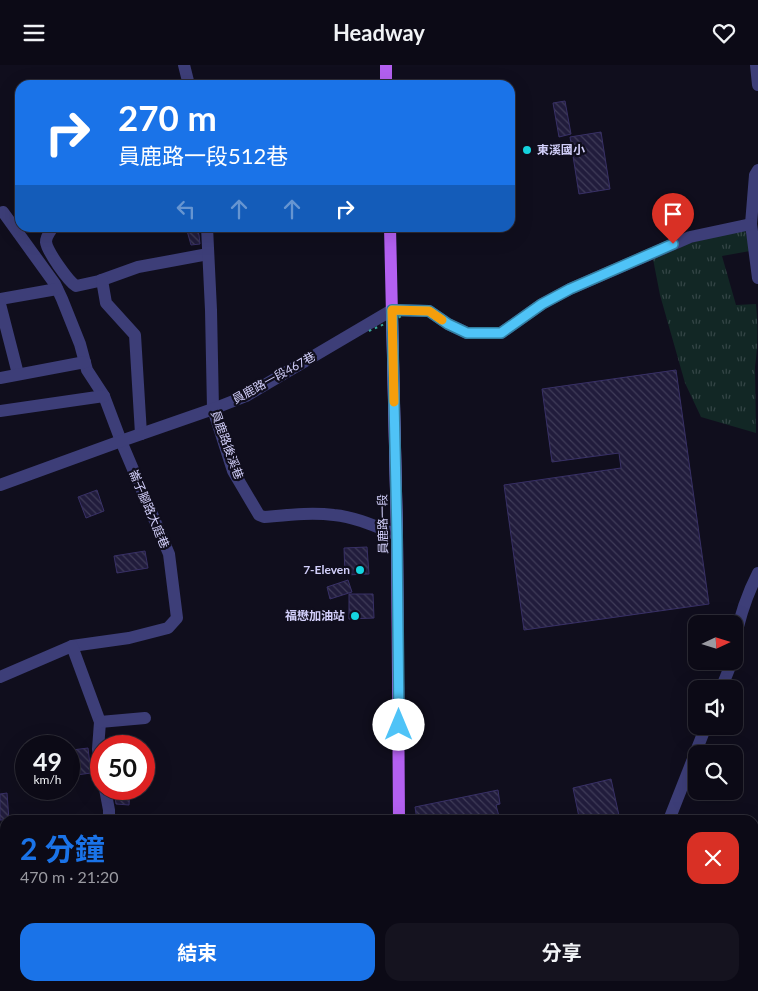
<!DOCTYPE html>
<html lang="zh-TW">
<head>
<meta charset="utf-8">
<style>
  body { margin:0; font-family:Lato,"Noto Sans TC",sans-serif; background:#15131f; color:#f1f3f6; height:100vh; display:flex; flex-direction:column; font-size:19px; white-space:nowrap }
  * { box-sizing:border-box; margin:0 }
  p { font-size:16px; color:#9a9aa1 }
  .icon { flex:none; width:28px; height:28px; fill:none; stroke:currentColor; stroke-width:2; stroke-linecap:round; stroke-linejoin:round }
  .map { position:relative; flex:1; overflow:hidden }
  .sheet { position:absolute; left:0px; top:750px; width:759px; height:176px; display:flex; flex-direction:column; background:#0c0a16; border-radius:15px 15px 0 0; box-shadow:0 5px 20px #0002,0 0 0 1px #2c2b35 }
  .sheet>* { flex:none }
  .banner { position:absolute; left:15px; top:15px; width:500px; height:152px; border-radius:15px; box-shadow:0 5px 20px #0002,0 0 0 1px #2c2b35; background:#1a73e8; color:#fff; overflow:hidden }
  .needle { width:32px; rotate:86deg }
  .buttons { position:absolute; left:688px; top:550px; display:grid; gap:10px }
  .buttons a { display:grid; place-items:center; width:55px; height:55px; border-radius:10px; background:#0c0a16; box-shadow:0 5px 20px #0002,0 0 0 1px #2c2b35; font-size:25px }
  .speed { position:absolute; left:15px; top:670px; display:flex; gap:10px; font-size:25px; font-weight:700; text-align:center }
  .speed>* { display:grid; place-content:center; width:65px; height:65px; border-radius:50%; background:#0c0a16; box-shadow:0 5px 20px #0002,0 0 0 1px #2c2b35; line-height:1 }
  .speed small { font-size:12px; font-weight:400 }
  .speed .limit { border:8px solid #d22; background:#fff; color:#111 }
  .pin { position:absolute; display:grid; place-items:center; width:42px; height:42px; color:#fff; margin:-51px -21px; border-radius:50% 50% 50% 0; rotate:-45deg; box-shadow:0 0 5px #0007 }
  .pin .icon { rotate:45deg }
  .me { position:absolute; width:55px; margin:-28px; rotate:0deg; stroke-linejoin:round; filter:drop-shadow(0 0 4px #0008) }
  .turn { display:flex; align-items:center; gap:18px; height:105px; padding:0 20px; font-size:22px }
  .turn .icon { width:65px; height:65px; stroke-width:2.5 }
  .turn b { display:block; font-size:35px; line-height:42px }
  .lanes { display:flex; align-items:center; height:48px; padding:0 20px; background:#0003; justify-content:center; gap:25px; direction:ltr }
  .lanes .off { opacity:.35 }
  .round { display:grid; place-items:center; flex:none; width:52px; height:52px; border-radius:15px; background:#15131f }
  .summary { display:flex; align-items:center; justify-content:space-between; height:85px; padding:0 20px }
  h1 { font-size:30px; font-weight:700; line-height:38px; color:#1a73e8 }
  .cta { display:flex; gap:10px; margin-top:auto; padding:10px 20px }
  .cta a { flex:1; height:58px; border-radius:15px; background:#1a73e8; color:#fff; font-size:20px; font-weight:700; line-height:58px; text-align:center }
  .cta a+a { background:#15131f; color:#f1f3f6 }
  header { display:flex; justify-content:space-between; align-items:center; height:65px; padding:0 20px; background:#0c0a16; font-size:22px; font-weight:700 }
  .map>svg:first-child { display:block }
  .park { fill:url(#park-tufts) }
  .building { fill:url(#building-back-hatch); stroke:#383066 }
  .lines { fill:none; stroke-linecap:round; stroke-linejoin:round }
  .minor { stroke:#3d3e78; stroke-width:12 }
  .major { stroke:#b360f0; stroke-width:12 }
  .path-bridge { stroke:#38a599; stroke-width:2; stroke-dasharray:2.5 4; stroke-linecap:butt }
  .route-casing { stroke:#337fa1; stroke-width:12 }
  .route { stroke:#4fc3f7; stroke-width:9 }
  .slow { stroke:#f59e0b; stroke-width:9 }
  .poi-dot { fill:#15d5e0; stroke:#100e1d; stroke-width:2 }
  .labels { text-anchor:middle; stroke-width:4.5; stroke-linejoin:round; paint-order:stroke }
  .poi-label { font-size:12px; font-weight:bold; fill:#d2cffa; stroke:#100e1d; text-anchor:end }
  .street-label { font-size:12px; fill:#d2cffa; stroke:#100e1d }
</style>
</head>
<body>
<header><svg class="icon" aria-label="menu" viewBox="0 0 24 24"><path d="M4 6h16M4 12h16M4 18h16"/></svg>Headway<svg class="icon" aria-label="heart" viewBox="0 0 24 24"><path d="M12 20l-8-8c-3-5 5-10 8-4 3-6 11-1 8 4z"/></svg></header>
<div class="map">
<svg width="758" height="926" viewBox="0 0 758 926">
  <defs>
    <pattern id="park-tufts" width="24" height="20" patternUnits="userSpaceOnUse" patternTransform="scale(1.25)"><rect width="24" height="20" fill="#122725"/><path d="M3 7l-1-3M5 7V3M7 7l1-3M15 17l-1-3M17 17v-4M19 17l1-3" fill="none" stroke="#344546"/></pattern>
    <pattern id="building-back-hatch" width="6" height="6" patternUnits="userSpaceOnUse" patternTransform="scale(1.25)"><rect width="6" height="6" fill="#211c3c"/><path d="M-1 5l2 2M0 0l6 6M5-1l2 2" fill="none" stroke="#403c59"/></pattern>
  </defs>
  <rect width="100%" height="100%" fill="#100e1d"/>
  <path class="park" d="M745 164 750 186 722 191 736 240 756 239C758 259 758 282 755 302L756 368 701 352 685 318 660 230 653 194 682 180Z"/>
  <g class="building">
    <path d="M565 36 571 69 559 72 553 38Z"/>
    <path d="M601 67 610 124 579 129 570 72Z"/>
    <path d="M186 162H197L199 170 200 179 191 180Z"/>
    <path d="M676 305 709 539 524 565 504 420 621 403 619 388 552 397 542 324Z"/>
    <path d="M97 425 104 446 86 453 78 432Z"/>
    <path d="M367 482 369 509 345 510 344 483Z"/>
    <path d="M145 486 148 503 117 508 114 491Z"/>
    <path d="M348 515 352 527 330 534 327 522Z"/>
    <path d="M349 529H373L374 553 349 554Z"/>
    <path d="M88 683 91 708 69 711V692H73L72 685Z"/>
    <path d="M611 714 620 755H582L581 751 579 752 573 723Z"/>
    <path d="M114 724H130L129 740 116 739Z"/>
    <path d="M498 725 500 739 496 740 500 755H417L415 742Z"/>
    <path d="M7 728 9 755H0V729Z"/>
  </g>
  <g class="lines">
    <g class="minor">
      <path d="M184 0 189 20"/>
      <path d="M756 0 758 20"/>
      <path d="M758 105 755 110 751 159 758 213"/>
      <path d="M3 147 55 219 62 234 80 279 87 305 104 331 121 376 169 489 177 553 168 563 129 573 72 581"/>
      <path d="M53 162C50 167 46 171 46 177 47 186 68 216 76 221L99 216 138 202 208 189"/>
      <path d="M207 162 211 245 213 344 233 406 259 450 264 452C287 450 311 447 334 450 356 452 377 462 397 470"/>
      <path d="M102 215 106 238 135 270 141 369"/>
      <path d="M0 234 57 224"/>
      <path d="M0 239 18 309"/>
      <path d="M0 313 85 297"/>
      <path d="M0 346 104 331"/>
      <path d="M0 420 121 376 213 344 246 331 392 245 429 246 448 259 467 268H501L542 239 570 224 690 172 751 159"/>
      <path d="M734 579C739 554 746 531 758 508"/>
      <path d="M0 612 72 581 100 657 98 684 101 702"/>
      <path d="M721 624 729 604 730 596"/>
      <path d="M100 657 145 653"/>
      <path d="M105 724 109 745V755"/>
      <path d="M669 755 706 661"/>
      <path d="M754 883 758 881"/>
      <path d="M703 921 705 926"/>
      <path d="M114 926V921"/>
      <path d="M654 926 658 921"/>
    </g>
    <g class="major">
      <path d="M386 0V20"/>
      <path d="M390 162 397 470 399 755"/>
      <path d="M405 921 407 926"/>
    </g>
    <path class="path-bridge" d="M369 266 404 250"/>
  </g>
  <g class="lines">
    <defs>
      <path id="route" d="M399 660 397 470 392 245 429 246 448 259 467 268H501L542 239 570 224 673 179"/>
    </defs>
    <use href="#route" class="route-casing"/>
    <use href="#route" class="route"/>
    <path class="slow" d="M394 337 392 245 429 246 442 255"/>
  </g>
  <g class="poi-dot">
    <circle cx="527" cy="85" r="5"/>
    <circle cx="360" cy="505" r="5"/>
    <circle cx="355" cy="551" r="5"/>
  </g>
  <g class="labels">
    <g class="poi-label">
      <text x="537" y="89" text-anchor="start">東溪國小</text>
      <text x="350" y="509">7-Eleven</text>
      <text x="345" y="555">福懋加油站</text>
    </g>
    <g class="street-label">
      <text transform="translate(274 313) rotate(-29)" y="4">員鹿路一段467巷</text>
      <text transform="translate(227 380) rotate(70)" y="4">員鹿路後溪巷</text>
      <text transform="translate(149 444) rotate(67)" y="4">崙子腳路大庭巷</text>
      <text transform="translate(383 459) rotate(-91)" y="4">員鹿路一段</text>
    </g>
  </g>
</svg>
<div class="buttons">
<a><svg class="needle" viewBox="-14 -14 28 28"><path d="M0-13l5 13h-10z" fill="#e53935"/><path d="M0 13l5-13h-10z" fill="#9a9aa1"/></svg></a>
<a><svg class="icon" aria-label="sound" viewBox="0 0 24 24"><path d="M4 9h4l5-4v14l-5-4H4zM17 9q2 3 0 6"/></svg></a>
<a><svg class="icon" aria-label="search" viewBox="0 0 24 24"><circle cx="10" cy="10" r="6"/><path d="M15 15l6 6"/></svg></a>
</div>
<div class="speed"><div>49<small>km/h</small></div><div class="limit">50</div></div>
<div class="pin" style="left:673px;top:179px;background:#d93025"><svg class="icon" aria-label="arrive" viewBox="0 0 24 24"><path d="M6 21V4h12l-3 4 3 4H6"/></svg></div>
<svg class="me" style="left:399px;top:660px" viewBox="-20 -20 40 40"><circle r="19" fill="#fff"/><path d="M0-13L10 11 0 6-10 11z" fill="#4fc3f7"/></svg>
<div class="banner">
<div class="turn"><svg class="icon" aria-label="right" viewBox="0 0 24 24"><path d="M7 20v-9h11M14 6l5 5-5 5"/></svg><div><b>270 m</b>員鹿路一段512巷</div></div>
<div class="lanes"><svg class="icon off" aria-label="left" viewBox="0 0 24 24"><path d="M17 20v-9H6M10 6l-5 5 5 5"/></svg><svg class="icon off" aria-label="ahead" viewBox="0 0 24 24"><path d="M12 20V5M6 11l6-6 6 6"/></svg><svg class="icon off" aria-label="ahead" viewBox="0 0 24 24"><path d="M12 20V5M6 11l6-6 6 6"/></svg><svg class="icon" aria-label="right" viewBox="0 0 24 24"><path d="M7 20v-9h11M14 6l5 5-5 5"/></svg></div>
</div>
<section class="sheet">
<div class="summary"><div><h1>2 分鐘</h1><p>470 m · 21:20</p></div><a class="round" style="background:#d93025;color:#fff"><svg class="icon" aria-label="close" viewBox="0 0 24 24"><path d="M6 6l12 12M18 6L6 18"/></svg></a></div>
<div class="cta"><a>結束</a><a>分享</a></div>
</section>
</div>
</body>
</html>
